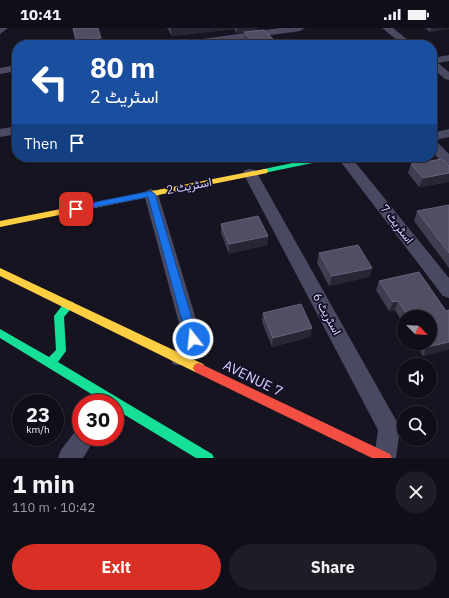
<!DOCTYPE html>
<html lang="en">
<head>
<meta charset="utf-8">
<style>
  body { margin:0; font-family:"IBM Plex Sans",Vazirmatn,sans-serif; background:#1e1d26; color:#f1f3f6; height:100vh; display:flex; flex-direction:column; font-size:15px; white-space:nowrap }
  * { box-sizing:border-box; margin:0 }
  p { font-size:13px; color:#9c9ca2 }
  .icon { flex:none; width:22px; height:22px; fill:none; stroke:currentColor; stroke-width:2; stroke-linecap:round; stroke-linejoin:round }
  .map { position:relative; height:430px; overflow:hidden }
  .drawer { display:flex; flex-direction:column; background:#100f19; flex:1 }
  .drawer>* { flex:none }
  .guide { position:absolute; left:12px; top:12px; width:425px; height:122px; border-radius:16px; box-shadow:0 1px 3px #0004,0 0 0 1px #302f38; background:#1a4fa0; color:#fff; overflow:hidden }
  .needle { width:26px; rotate:114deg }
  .tools { position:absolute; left:397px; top:282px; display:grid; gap:8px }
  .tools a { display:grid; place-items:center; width:40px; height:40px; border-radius:50%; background:#100f19; box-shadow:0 1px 3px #0004,0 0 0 1px #302f38; font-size:20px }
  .speed { position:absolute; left:12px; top:366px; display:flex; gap:8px; font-size:20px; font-weight:700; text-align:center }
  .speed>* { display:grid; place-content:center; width:52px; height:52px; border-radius:50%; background:#100f19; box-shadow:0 1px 3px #0004,0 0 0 1px #302f38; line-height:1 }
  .speed small { font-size:10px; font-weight:400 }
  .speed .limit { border:6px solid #d22; background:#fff; color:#111 }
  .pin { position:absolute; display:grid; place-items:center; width:34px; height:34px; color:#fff; margin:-17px; border-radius:8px; box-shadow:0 2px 6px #0006 }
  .me { position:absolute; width:44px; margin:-22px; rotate:344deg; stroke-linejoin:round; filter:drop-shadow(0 0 3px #0008) }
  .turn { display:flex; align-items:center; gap:14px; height:84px; padding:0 12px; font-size:18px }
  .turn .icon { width:52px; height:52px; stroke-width:2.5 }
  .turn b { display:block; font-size:28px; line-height:34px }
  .then { display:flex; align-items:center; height:38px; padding:0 12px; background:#0003; gap:8px; font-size:15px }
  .round { display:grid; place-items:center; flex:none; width:42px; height:42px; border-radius:21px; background:#1e1d26 }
  .overview { display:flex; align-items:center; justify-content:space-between; height:68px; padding:0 12px }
  h1 { font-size:24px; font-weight:700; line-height:30px }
  .primary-button { display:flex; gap:8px; margin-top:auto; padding:8px 12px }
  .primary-button a { flex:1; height:46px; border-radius:24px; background:#d93025; color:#fff; font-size:16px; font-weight:700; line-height:46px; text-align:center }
  .primary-button a+a { background:#1e1d26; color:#f1f3f6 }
  .status { display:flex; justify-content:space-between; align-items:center; height:28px; padding:0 20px; background:#100f19; direction:ltr }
  .status svg { height:11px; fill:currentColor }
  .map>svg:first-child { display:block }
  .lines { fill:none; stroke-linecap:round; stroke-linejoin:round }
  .street { fill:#4a4962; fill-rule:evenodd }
  .fast { fill:#16e098; fill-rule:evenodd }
  .slow { fill:#ffcf43; fill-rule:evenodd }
  .jam { fill:#f24e42; fill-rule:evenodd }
  .wall { fill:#403d50 }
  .shaded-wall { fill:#282635 }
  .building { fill:#504e63; stroke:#66637b }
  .route { fill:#1a73e8; stroke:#114b97 }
  .labels { text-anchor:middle; stroke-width:3.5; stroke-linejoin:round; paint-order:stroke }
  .street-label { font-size:12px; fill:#d9d4ff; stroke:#130f26 }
  .near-street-label { font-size:14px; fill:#d9d4ff; stroke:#130f26 }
</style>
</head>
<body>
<div class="status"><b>10:41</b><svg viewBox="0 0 49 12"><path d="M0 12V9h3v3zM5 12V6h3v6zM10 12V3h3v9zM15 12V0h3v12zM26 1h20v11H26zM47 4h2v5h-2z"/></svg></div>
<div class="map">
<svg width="449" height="430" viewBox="0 0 449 430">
  <rect width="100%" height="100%" fill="#161421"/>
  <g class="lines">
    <g class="street">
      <path d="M0 0H8L0 6Z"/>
      <path d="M280 0H305L300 3 202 17H176L181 14Z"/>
      <path d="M382 0H393L414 17H403Z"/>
      <path d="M449 27V33L438 35 449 44V52L445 51 432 40V30Z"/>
      <path d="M17 37V43L0 46V40Z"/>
      <path d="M17 98V106L0 109V101Z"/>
      <path d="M449 101V109L432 113V105Z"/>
      <path d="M432 113 437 114 449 126V137L444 136 432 124Z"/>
      <path d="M337 129H351L449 250V270L443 268Z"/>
      <path d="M250 141 255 142 257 145 397 394 400 401 396 430H374L378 402 243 145 245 142Z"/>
      <path d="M151 161 156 163 158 166 202 311C196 323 189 342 173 336L170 330 183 310 144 166 146 163Z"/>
      <path d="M81 400V409H96L83 430H58L61 422 77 401Z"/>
    </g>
    <g class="fast">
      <path d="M321 129H336L332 131 264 145 260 143 264 141Z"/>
      <path d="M69 273 73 274 74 277 64 289 66 323 58 334 212 426 214 430H196L115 381V375H106L0 310V301L49 329 56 322 54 288 65 274Z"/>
    </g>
    <g class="slow">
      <path d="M264 141H267L268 143 267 145 0 199V193Z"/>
      <path d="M0 240 203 336 205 340 203 344 199 345 195 344 0 248Z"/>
    </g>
    <path class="jam" d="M199 335 390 426 392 430H372L195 344 193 340 195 336Z"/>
  </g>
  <g class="wall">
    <path d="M167 0H257V2L237 5 234 1 172 8Z"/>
    <path d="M425 0H449L430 4Z"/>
    <path d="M244 4 279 17H248L244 13Z"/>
    <path d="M411 136 449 138V154L419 159 408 145Z"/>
    <path d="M449 177V240L414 193 417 183Z"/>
    <path d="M221 196 268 208 267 217 229 226 221 205Z"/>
    <path d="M319 225 372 240 369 249 329 258 317 235Z"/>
    <path d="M379 253 446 283 449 282V321L423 328 415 315H430V289H404V297L395 282 389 283 376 262Z"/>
    <path d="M263 285 312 300 310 309 272 319 262 294Z"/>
  </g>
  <g class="shaded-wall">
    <path d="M171 0H234V1L172 8Z"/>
    <path d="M237 0H257V2L237 5Z"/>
    <path d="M431 0H449V1L430 4Z"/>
    <path d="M101 10 102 17H77L76 13Z"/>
    <path d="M36 129H66V130L38 134Z"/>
    <path d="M449 145V154L419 159 423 150Z"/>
    <path d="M268 208 267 217 229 226V216Z"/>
    <path d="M372 240 369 249 329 258 332 248Z"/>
    <path d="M398 273 395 282 389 283 393 274Z"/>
    <path d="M312 300 310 309 272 319 273 310Z"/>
    <path d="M449 314V321L423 328 427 319Z"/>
  </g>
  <g class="building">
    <path d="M73 0H98L101 10 76 13Z"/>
    <path d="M264 2 279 17H255L244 4Z"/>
    <path d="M442 131 449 138V145L423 150 411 136Z"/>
    <path d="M449 177V225L417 183Z"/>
    <path d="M258 188 268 208 229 216 221 196Z"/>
    <path d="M358 217 372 240 332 248 319 225Z"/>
    <path d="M419 244 446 283 449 282V314L427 319 425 315H430V289H409L398 273 393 274 379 253Z"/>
    <path d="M301 276 312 300 273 310 263 285Z"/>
  </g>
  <path class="route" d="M151 163 155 166 198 311 196 314H189L187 311 148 169 76 183 71 181 76 178Z"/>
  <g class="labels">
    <g class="street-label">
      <text transform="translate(189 158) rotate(-11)" y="4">اسٹریٹ 2</text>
      <text transform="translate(397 196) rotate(52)" y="4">اسٹریٹ 7</text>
      <text transform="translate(327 286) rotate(61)" y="4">اسٹریٹ 6</text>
    </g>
    <g class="near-street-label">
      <text transform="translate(253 350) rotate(26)" y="5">AVENUE 7</text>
    </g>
  </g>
</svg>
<div class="tools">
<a><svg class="needle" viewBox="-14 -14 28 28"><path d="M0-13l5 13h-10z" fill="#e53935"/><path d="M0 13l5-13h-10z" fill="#9c9ca2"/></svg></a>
<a><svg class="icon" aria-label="sound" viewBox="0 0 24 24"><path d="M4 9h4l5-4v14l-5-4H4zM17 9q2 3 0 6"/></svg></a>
<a><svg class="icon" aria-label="search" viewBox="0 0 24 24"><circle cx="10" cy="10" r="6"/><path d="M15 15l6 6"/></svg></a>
</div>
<div class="speed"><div>23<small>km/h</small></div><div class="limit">30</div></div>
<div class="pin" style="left:76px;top:181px;background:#d93025"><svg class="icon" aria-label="arrive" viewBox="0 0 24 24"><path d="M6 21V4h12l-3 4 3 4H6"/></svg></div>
<svg class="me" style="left:193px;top:311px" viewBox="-20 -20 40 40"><circle r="17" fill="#1a73e8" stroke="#fff" stroke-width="3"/><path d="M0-11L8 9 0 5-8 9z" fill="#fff"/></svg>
<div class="guide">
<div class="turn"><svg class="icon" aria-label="left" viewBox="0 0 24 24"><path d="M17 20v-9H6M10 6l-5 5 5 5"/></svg><div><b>80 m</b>اسٹریٹ 2</div></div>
<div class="then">Then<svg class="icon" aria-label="arrive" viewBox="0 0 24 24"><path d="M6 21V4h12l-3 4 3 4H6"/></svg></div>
</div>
</div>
<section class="drawer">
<div class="overview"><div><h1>1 min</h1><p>110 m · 10:42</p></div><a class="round"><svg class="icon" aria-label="close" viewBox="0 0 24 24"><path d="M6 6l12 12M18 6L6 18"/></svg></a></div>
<div class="primary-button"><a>Exit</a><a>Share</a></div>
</section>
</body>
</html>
